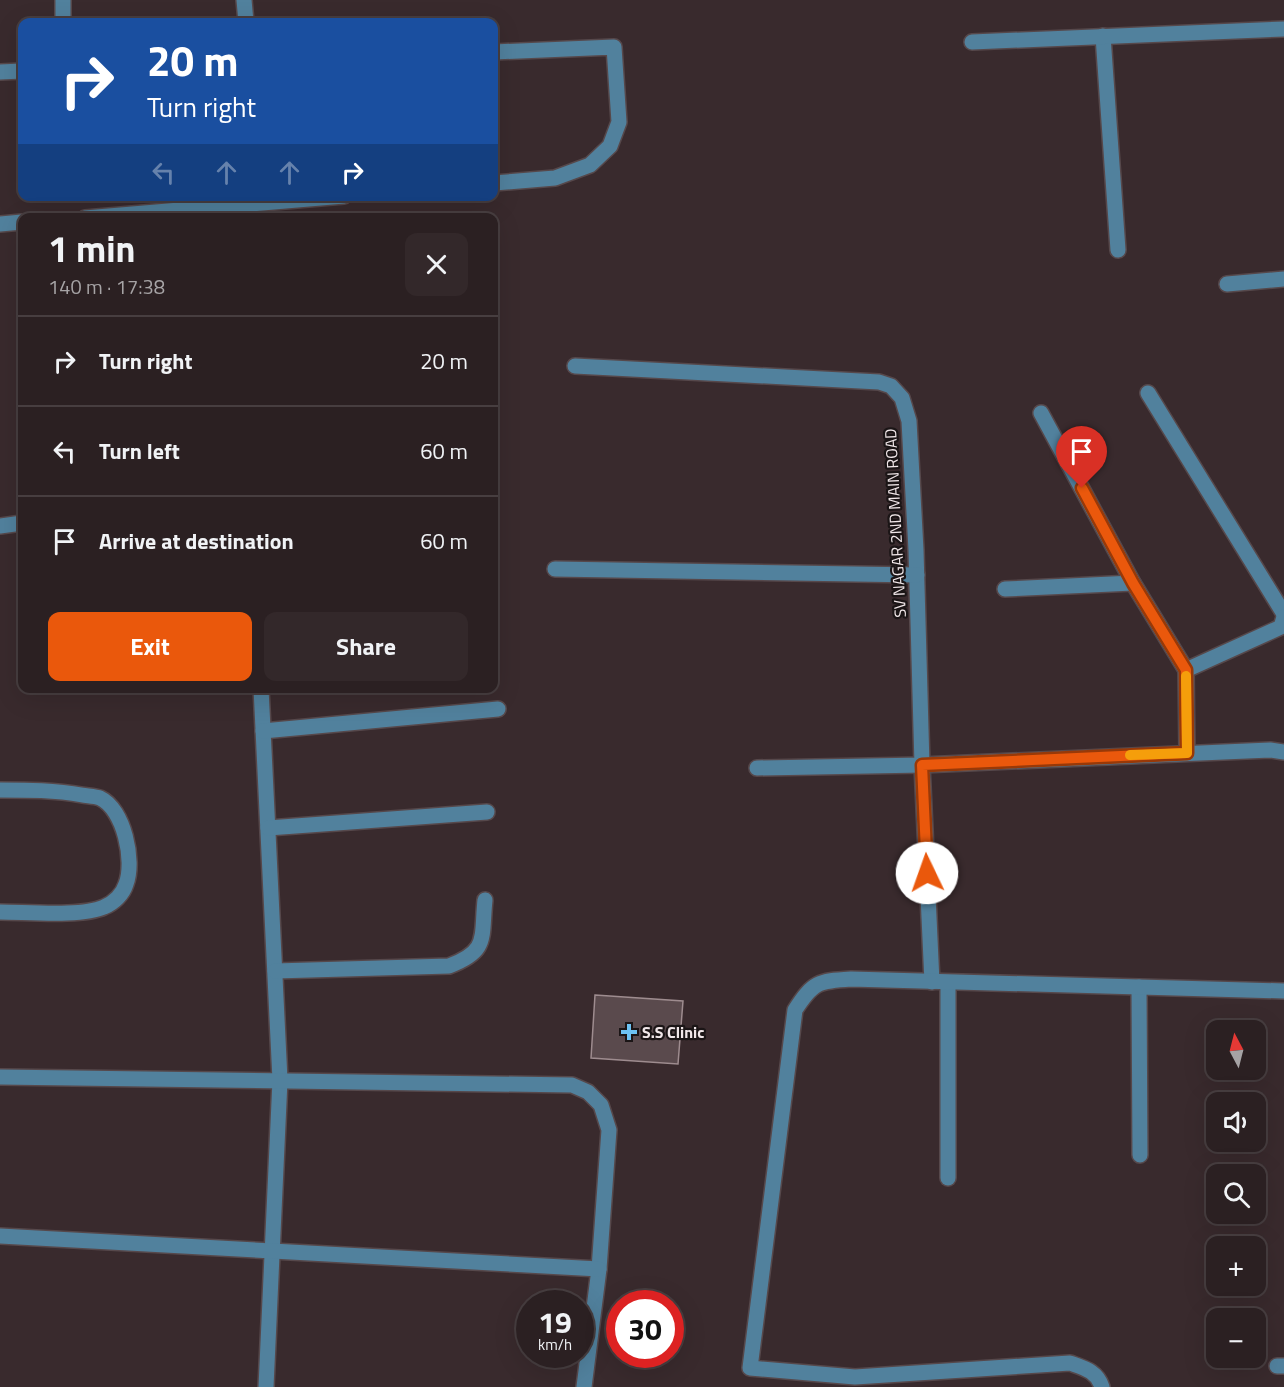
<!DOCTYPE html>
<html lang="en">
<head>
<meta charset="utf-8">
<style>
  body { margin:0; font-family:"Titillium Web",sans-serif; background:#33282a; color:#f1f3f6; height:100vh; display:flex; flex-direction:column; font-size:22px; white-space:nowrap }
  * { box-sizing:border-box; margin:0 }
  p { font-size:20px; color:#a6a3a5 }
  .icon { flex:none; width:33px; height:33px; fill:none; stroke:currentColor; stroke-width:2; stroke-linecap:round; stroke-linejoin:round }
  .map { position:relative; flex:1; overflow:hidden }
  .sheet { position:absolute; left:18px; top:213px; width:480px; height:480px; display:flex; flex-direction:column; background:#2b2022; border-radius:12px; box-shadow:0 6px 24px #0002,0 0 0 2px #473e40 }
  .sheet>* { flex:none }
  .banner { position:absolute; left:18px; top:18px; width:480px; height:183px; border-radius:12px; box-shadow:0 6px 24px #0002,0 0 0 2px #473e40; background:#1a4fa0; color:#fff; overflow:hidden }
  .needle { width:39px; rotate:353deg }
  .fabs { position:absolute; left:1206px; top:1020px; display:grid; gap:12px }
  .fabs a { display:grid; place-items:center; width:60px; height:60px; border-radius:12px; background:#2b2022; box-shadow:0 6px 24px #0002,0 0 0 2px #473e40; font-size:30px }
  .speed { position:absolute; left:516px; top:1290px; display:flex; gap:12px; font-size:30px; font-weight:700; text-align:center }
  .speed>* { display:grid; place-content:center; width:78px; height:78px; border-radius:50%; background:#2b2022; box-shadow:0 6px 24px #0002,0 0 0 2px #473e40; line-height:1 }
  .speed small { font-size:15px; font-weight:400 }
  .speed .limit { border:9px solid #d22; background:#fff; color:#111 }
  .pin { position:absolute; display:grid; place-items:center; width:51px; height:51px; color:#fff; margin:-62px -26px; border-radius:50% 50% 50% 0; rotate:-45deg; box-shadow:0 0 6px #0007 }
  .pin .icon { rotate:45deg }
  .me { position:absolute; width:66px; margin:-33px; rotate:357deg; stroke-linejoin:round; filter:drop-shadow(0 0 4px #0008) }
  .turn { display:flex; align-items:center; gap:21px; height:126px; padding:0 30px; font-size:27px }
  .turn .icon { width:78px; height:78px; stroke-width:2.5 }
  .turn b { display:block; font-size:42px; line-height:51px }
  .lanes { display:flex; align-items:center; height:57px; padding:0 30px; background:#0003; justify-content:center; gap:30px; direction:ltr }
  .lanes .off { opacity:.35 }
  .round { display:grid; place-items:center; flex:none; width:63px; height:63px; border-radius:12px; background:#33282a }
  .summary { display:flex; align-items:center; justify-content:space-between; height:102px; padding:0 30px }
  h1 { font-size:36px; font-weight:700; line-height:45px }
  .cta { display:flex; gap:12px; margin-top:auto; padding:12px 30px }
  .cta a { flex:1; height:69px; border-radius:12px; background:#ea580c; color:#fff; font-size:24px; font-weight:700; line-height:69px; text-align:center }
  .cta a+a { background:#33282a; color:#f1f3f6 }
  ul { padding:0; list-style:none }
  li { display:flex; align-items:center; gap:18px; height:90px; padding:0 30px; border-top:2px solid #473e40 }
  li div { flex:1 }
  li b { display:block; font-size:22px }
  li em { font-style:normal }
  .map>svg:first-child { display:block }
  .building { fill:#5a4a4d; stroke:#9e8c8f; stroke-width:1.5 }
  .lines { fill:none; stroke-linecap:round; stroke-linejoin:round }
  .minor-casing { stroke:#56484b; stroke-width:18 }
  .minor { stroke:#51819d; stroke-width:15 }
  .route-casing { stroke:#983908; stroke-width:15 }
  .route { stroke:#ea580c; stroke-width:10 }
  .slow { stroke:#f59e0b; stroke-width:10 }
  .poi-dot { fill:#6dc2f3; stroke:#1b1516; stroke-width:2 }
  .labels { text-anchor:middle; stroke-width:4.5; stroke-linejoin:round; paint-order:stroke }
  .street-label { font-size:16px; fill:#f1e7e9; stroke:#1b1516 }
  .poi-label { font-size:16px; font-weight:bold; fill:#f1e7e9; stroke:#1b1516; text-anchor:start }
</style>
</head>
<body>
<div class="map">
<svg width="1284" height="1387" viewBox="0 0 1284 1387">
  <rect width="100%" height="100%" fill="#392a2d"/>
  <path class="building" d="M595 995 683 1001 678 1064 591 1058Z"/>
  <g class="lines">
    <defs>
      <g id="minor">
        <path d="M63 0V22"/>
        <path d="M244 0 246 22"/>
        <path d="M1103 36 1118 250"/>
        <path d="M972 42 1284 29"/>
        <path d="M494 52 614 47 619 122 610 146 590 165 555 178 494 183"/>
        <path d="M0 72 22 71"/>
        <path d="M85 218 344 196"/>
        <path d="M0 224 22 222"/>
        <path d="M1227 284 1284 279"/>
        <path d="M575 366 879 382 891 386 902 398 909 421 916 550 922 765 932 982"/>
        <path d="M1148 393 1284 614"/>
        <path d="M1041 413 1133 583 1186 670 1187 753"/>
        <path d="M0 526 22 523"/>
        <path d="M555 569 917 575"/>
        <path d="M1005 589 1133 583"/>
        <path d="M1186 670 1281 627 1284 617"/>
        <path d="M261 688 280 1080 266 1387"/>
        <path d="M263 731 498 709"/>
        <path d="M757 768 922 765 1270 750 1284 752"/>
        <path d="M0 790C28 790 55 790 82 795 87 796 95 796 100 798 124 809 135 861 126 884 123 894 114 903 104 907 82 917 27 912 0 912"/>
        <path d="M268 828 487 812"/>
        <path d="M275 971 449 966C489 951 481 938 485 900"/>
        <path d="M948 983V1178"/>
        <path d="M1139 987 1140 1155"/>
        <path d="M0 1077 572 1085 588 1092 601 1105 609 1130 599 1269 584 1387"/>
        <path d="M0 1236 599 1269"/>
        <path d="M1277 1366H1284"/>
        <path d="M1102 1387C1097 1371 1084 1368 1070 1363L855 1377 750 1368 795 1010C813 982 818 981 851 979L1284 991"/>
      </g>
    </defs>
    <use href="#minor" class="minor-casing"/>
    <use href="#minor" class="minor"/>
  </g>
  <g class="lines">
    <defs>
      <path id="route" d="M927 873 922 765 1187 753 1186 670 1133 583 1082 488"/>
    </defs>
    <use href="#route" class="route-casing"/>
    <use href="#route" class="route"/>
    <path class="slow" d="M1130 755 1187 753 1186 676"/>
  </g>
  <path class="poi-dot" d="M626 1023h6v6h6v6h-6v6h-6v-6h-6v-6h6z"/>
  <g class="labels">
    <g class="street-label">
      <text transform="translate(895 523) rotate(-93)" y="6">SV NAGAR 2ND MAIN ROAD</text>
    </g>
    <g class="poi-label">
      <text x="642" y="1038">S.S Clinic</text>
    </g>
  </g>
</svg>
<div class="fabs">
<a><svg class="needle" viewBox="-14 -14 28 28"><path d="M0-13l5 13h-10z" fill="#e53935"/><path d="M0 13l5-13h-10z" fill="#a6a3a5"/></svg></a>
<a><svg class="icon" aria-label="sound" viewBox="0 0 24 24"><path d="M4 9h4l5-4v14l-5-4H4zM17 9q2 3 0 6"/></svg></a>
<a><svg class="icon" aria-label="search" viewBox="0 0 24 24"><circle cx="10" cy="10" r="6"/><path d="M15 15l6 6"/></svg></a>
<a>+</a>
<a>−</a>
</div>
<div class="speed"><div>19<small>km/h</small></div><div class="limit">30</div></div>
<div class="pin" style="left:1082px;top:488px;background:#d93025"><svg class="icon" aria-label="arrive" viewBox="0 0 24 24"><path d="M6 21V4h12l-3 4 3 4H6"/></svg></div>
<svg class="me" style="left:927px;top:873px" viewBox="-20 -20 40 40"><circle r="19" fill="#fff"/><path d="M0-13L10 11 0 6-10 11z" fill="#ea580c"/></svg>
<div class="banner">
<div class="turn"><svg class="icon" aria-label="right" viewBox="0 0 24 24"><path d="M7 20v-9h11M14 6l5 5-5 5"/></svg><div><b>20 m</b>Turn right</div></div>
<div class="lanes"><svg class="icon off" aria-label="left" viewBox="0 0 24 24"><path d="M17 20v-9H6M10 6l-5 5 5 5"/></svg><svg class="icon off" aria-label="ahead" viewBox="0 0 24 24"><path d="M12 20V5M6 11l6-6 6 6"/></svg><svg class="icon off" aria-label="ahead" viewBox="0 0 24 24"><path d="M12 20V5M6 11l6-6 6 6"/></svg><svg class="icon" aria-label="right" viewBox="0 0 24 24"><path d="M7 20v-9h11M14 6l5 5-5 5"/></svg></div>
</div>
<section class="sheet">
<div class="summary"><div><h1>1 min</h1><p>140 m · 17:38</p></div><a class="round"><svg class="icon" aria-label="close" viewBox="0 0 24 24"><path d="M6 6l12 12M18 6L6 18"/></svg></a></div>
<ul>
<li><svg class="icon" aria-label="right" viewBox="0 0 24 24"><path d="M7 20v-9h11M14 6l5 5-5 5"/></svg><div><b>Turn right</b></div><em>20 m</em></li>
<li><svg class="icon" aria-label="left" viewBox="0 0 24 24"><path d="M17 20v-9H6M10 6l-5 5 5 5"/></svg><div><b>Turn left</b></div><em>60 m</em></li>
<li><svg class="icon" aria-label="arrive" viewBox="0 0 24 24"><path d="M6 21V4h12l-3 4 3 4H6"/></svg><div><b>Arrive at destination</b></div><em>60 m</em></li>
</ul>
<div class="cta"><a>Exit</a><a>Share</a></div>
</section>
</div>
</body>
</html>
